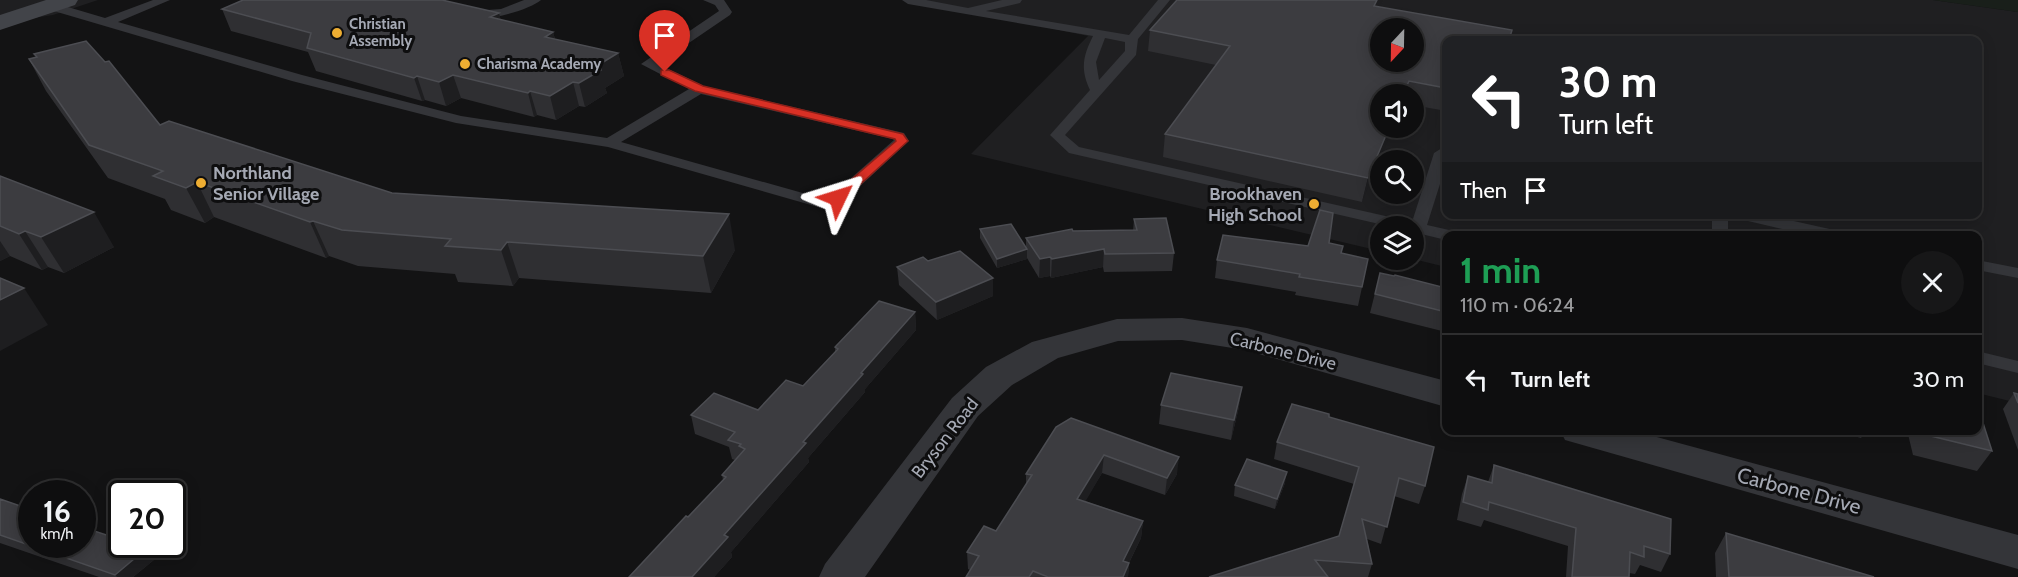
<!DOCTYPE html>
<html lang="en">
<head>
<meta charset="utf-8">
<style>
  body { margin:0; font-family:Cabin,sans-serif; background:#171718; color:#f1f3f6; height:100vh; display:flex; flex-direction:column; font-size:22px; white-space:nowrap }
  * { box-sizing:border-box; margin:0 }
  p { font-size:20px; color:#9b9c9e }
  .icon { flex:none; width:33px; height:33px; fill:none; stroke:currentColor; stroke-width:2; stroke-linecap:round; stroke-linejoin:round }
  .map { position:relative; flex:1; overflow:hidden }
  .drawer { position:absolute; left:1442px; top:231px; width:540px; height:204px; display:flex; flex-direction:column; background:#0e0e0f; border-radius:12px; box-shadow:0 3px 15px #0003,0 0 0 2px #2e2e2f }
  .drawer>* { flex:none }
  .hud { position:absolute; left:1442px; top:36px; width:540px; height:183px; border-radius:12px; box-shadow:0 3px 15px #0003,0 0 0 2px #2e2e2f; background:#202124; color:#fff; overflow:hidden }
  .needle { width:39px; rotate:202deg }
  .buttons { position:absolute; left:1370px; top:18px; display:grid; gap:12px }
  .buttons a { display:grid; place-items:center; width:54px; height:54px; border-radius:50%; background:#0e0e0f; box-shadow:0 3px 15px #0003,0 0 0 2px #2e2e2f; font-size:30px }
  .speed { position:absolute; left:18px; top:480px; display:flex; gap:12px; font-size:30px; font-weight:700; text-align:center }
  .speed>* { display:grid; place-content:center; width:78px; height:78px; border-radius:50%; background:#0e0e0f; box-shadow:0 3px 15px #0003,0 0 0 2px #2e2e2f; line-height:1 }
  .speed small { font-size:15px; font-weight:400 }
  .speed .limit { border:3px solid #111; border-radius:9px; background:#fff; color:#111 }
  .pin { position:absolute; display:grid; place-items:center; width:51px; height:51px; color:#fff; margin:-62px -26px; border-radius:50% 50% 50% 0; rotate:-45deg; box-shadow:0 0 6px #0007 }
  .pin .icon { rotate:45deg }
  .me { position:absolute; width:66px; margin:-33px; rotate:49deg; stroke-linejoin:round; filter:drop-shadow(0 0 4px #0008) }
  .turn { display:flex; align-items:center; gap:21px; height:126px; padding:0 18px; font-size:27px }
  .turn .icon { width:78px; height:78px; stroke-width:2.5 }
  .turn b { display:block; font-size:42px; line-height:51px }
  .then { display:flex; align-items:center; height:57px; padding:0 18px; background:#0003; gap:12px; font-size:22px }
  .round { display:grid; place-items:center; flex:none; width:63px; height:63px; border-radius:32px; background:#171718 }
  .overview { display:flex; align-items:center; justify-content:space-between; height:102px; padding:0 18px }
  h1 { font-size:36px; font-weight:800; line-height:45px; color:#1e9e55 }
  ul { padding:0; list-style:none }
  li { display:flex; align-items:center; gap:18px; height:90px; padding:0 18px; border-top:2px solid #2e2e2f }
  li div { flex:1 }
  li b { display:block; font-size:22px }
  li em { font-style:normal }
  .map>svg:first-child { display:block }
  .built { fill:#1f1f21; fill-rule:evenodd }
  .green { fill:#191f1a }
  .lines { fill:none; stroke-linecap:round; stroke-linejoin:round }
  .service { fill:#343539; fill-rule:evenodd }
  .minor { fill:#343539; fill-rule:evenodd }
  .secondary { fill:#424449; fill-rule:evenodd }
  .wall { fill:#2f2f32 }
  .shaded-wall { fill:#1e1e20 }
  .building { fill:#3c3c40; stroke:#4c4d52; stroke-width:1.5; fill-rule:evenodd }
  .route { fill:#d93025; stroke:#8d1f18; stroke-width:1.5 }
  .poi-dot { fill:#edad32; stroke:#0e0e0f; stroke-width:2 }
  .labels { text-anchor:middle; stroke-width:6; stroke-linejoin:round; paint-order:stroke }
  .far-poi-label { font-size:15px; font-weight:bold; fill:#a5a9b4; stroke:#0e0e0f; text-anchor:start }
  .poi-label { font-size:18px; font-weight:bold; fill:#a5a9b4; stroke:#0e0e0f; text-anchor:start }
  .street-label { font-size:18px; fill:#a5a9b4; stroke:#0e0e0f }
  .near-street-label { font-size:21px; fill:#a5a9b4; stroke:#0e0e0f }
</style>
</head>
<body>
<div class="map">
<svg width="2018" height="577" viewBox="0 0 2018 577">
  <rect width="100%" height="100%" fill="#131314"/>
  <g class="built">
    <path d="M0 0H98L53 15 0 23Z"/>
    <path d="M916 0H1933L2018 12V403L1977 393V236H1446V267L1413 259V226H1380V251L971 154 1088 36ZM1380 28H1413V62H1380ZM1446 40H1977V214H1446ZM1380 94H1413V128H1380ZM1380 160H1413V194H1380Z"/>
  </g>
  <path class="green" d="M1933 0H2018V12Z"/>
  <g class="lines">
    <g class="service">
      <path d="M153 0H170L118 22 302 75 461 116 607 138 689 89 641 64 719 11 715 5 703 0H724L732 12 730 15 658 64 704 86 904 133 909 141 844 201 825 209 608 147 456 123 292 81 47 9 45 6 51 2 105 18ZM701 94 893 139 894 140 832 195 824 199 621 142Z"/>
      <path d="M524 0H541C530 10 479 25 468 15L474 11 501 9Z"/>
      <path d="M902 0H926L968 8 1002 0H1022L1020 3 986 11 1129 35 1158 0H1170L1138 39 1136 55 1065 135 1079 147 1412 222 1434 153 1442 148 1446 149V165L1427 225 1458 232 1460 236H1446V240L1413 232V226H1388L1069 153 1050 135 1090 90C1080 69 1083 56 1093 36L908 4ZM1105 38 1125 42V51L1099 80 1096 62Z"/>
      <rect x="1712" y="214" width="16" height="22"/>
      <path d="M1729 214H1762L1843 232 1845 236H1812L1731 217Z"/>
      <path d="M1977 260 2018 268V278L1977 270Z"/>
      <path d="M1977 351 2018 361V373L1977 363Z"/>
    </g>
    <g class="minor">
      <path d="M1182 318 1247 328 1446 381V407L1245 350 1182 340 1118 341 1058 358 1012 385 978 416 865 577H819L825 564 952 398 986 367 1032 342 1117 319Z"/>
      <path d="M1560 430H1631L2018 535V569L1565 440Z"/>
    </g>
    <path class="secondary" d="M46 0H78L75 5 0 30V15Z"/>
  </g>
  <g class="wall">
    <path d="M1384 0 1380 7 1446 40V111L1413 105V94H1380V128L1362 202 1163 157 1165 134 1216 65 1148 51 1150 30Z"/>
    <path d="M222 9 501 20 553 32 555 39 618 53 624 76 605 88 607 93 585 107 579 106 556 120 537 115 534 117 461 98 446 106 425 100 422 101 316 71 308 52 231 31Z"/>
    <path d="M29 59 160 125 392 193 735 250 711 293 519 278 513 286 458 282 455 274 358 266 329 256 326 258 214 217 205 223 171 210 165 199 108 178 46 91Z"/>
    <path d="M0 176 114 247 64 273 48 267 42 270 10 256 0 261Z"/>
    <path d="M1134 219 1174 253 1172 271 1104 272 1103 267 1051 278 1050 276 1039 278 1027 258V259L997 268 980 238V229L1026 248V238L1073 231H1133Z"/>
    <path d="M1329 243 1341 253 1368 259 1358 306 1295 295 1296 292 1215 278 1217 260Z"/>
    <path d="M928 261 993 296 937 320 899 285 897 267Z"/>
    <path d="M1380 273 1446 288V332L1370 313Z"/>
    <path d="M915 312 916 330 865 389V392L808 458 809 462 731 552 732 557 714 577H629L688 517 723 480 722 475 735 460 732 459 729 447 695 434 691 415 758 410 803 386 835 352V347Z"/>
    <path d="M2014 393 2018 394V450L2003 409Z"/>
    <path d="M1161 405 1239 407 1231 440 1159 424Z"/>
    <path d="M1329 417 1425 486 1419 504 1394 496 1381 544 1367 539 1372 564 1368 577H1209L1339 536 1354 484 1274 459 1277 442Z"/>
    <path d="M1056 427 1177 474 1165 495 1102 473 1085 501 1143 521 1141 538 1129 563 1128 577H966L970 570 968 569 967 552 996 531 1026 485V474Z"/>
    <path d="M1832 430H1866L1861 438Z"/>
    <path d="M1907 430H1977L1992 451 1977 471 1913 455Z"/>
    <path d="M1494 465 1670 554 1661 572 1640 565 1635 574 1629 573V577H1566L1568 546 1484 520 1481 527 1457 520 1462 494 1468 476 1488 482Z"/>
    <path d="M1285 483 1275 509 1234 496 1235 485Z"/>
    <path d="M0 499 155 559 133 577H99L0 543Z"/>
    <path d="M1726 533 1874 577H1716L1715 553Z"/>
  </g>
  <g class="shaded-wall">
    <path d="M1377 0H1384L1370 27 1374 6Z"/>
    <path d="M499 13 505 35 490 17Z"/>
    <path d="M553 32 559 55 545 37Z"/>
    <path d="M618 53 624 76 605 88 607 93 585 107 579 83 600 64Z"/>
    <path d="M453 75 461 98 446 106 439 82Z"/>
    <path d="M417 76 425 100 422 101 414 78Z"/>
    <path d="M573 82 579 106 556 120 550 96Z"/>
    <path d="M530 91 537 115 534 117 528 93Z"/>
    <path d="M1389 128H1393L1362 202 1368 178Z"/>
    <path d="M197 182 214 217 205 223 186 188Z"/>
    <path d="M94 212 114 247 64 273 41 237Z"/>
    <path d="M729 214 735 250 711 293 703 256Z"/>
    <path d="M313 221 329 256 326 258 310 222Z"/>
    <path d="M25 231 48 267 42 270 19 234Z"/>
    <path d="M0 241 10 256 0 261Z"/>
    <path d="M507 242 519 278 513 286 501 250Z"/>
    <path d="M1027 249V259L997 268V259Z"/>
    <path d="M1104 249 1103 267 1051 278 1052 259Z"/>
    <path d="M1050 257V276L1039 278 1040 259Z"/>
    <path d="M993 278V296L937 320 936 302Z"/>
    <path d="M24 288 48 325 0 351V300Z"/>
    <path d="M915 312 916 330 865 389V392L808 458 809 462 731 552 732 557 714 577H692L724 535 803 442 861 373Z"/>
    <path d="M1242 387 1239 407 1231 440 1234 420Z"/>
    <path d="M1104 455 1102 473 1077 516V499Z"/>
    <path d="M1179 457 1177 474 1165 495 1167 478Z"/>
    <path d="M1287 472 1285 483 1275 509 1277 499Z"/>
    <path d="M1143 521 1141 538 1122 577 1123 561Z"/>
    <path d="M147 548 155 559 133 577H117L115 575Z"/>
    <path d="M1129 563 1128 577H1123Z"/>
  </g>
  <g class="building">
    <path d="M243 0H442L499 13 490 17 553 32 545 37 618 53 600 64 601 70 579 83 573 82 550 96 530 91 528 93 453 75 439 82 417 76 414 78 307 48 311 33 222 9Z"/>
    <path d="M1177 0H1377L1374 6 1512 30 1509 40H1446V88L1409 81 1403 94H1380V128H1389L1368 178 1165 134 1230 46 1150 30ZM1380 28H1413V62H1380Z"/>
    <path d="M86 41 105 62 109 61 160 125 169 121 392 193 729 214 703 256 507 242 501 250 445 246 451 239 342 230 313 221 310 222 197 182 186 188 153 176 163 171 89 145 29 59 37 57 34 54Z"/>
    <path d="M0 176 94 212 41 237 25 231 19 234 0 226Z"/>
    <path d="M1320 210 1333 213 1329 243 1343 246 1341 253 1368 259 1362 287 1299 277 1300 274 1217 260 1223 235 1308 246Z"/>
    <path d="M1166 218 1174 253 1105 254 1104 249 1052 259 1050 257 1040 259 1026 238 1072 229 1073 231 1137 230 1134 219Z"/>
    <path d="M1011 224 1027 249 997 259 980 229Z"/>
    <path d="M960 251 993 278 936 302 897 267 923 257 928 261Z"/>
    <path d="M1380 273 1394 276 1395 275 1446 288V312L1375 294Z"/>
    <path d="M0 278 24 288 0 300Z"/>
    <path d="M879 301 915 312 861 373 863 374 803 442 806 443 724 535 728 537 692 577H629L686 516 688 517 726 477 722 475 745 449 739 446 741 444 728 440 735 432 691 415 714 393 758 410 786 380 803 386 838 349 835 347Z"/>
    <path d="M1171 373 1242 387 1234 420 1161 405Z"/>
    <path d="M2014 393 2018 394V403Z"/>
    <path d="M1292 404 1329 414V417L1434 447 1425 486 1399 478 1387 527 1362 519 1372 564 1315 560 1328 577H1209L1339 536 1359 467 1277 442Z"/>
    <path d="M1071 418 1179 457 1167 478 1104 455 1077 499 1143 521 1123 561 1129 563 1123 577H1048L1033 571 1029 577H966L979 556 967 552 984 526 996 531 1032 475 1026 474 1056 427Z"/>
    <path d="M1977 422 1983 423 1992 451 1927 435 1925 430H1977Z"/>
    <path d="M1247 459 1287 472 1277 499 1235 485Z"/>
    <path d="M1494 465 1671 519 1670 554 1644 546V557L1630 552 1629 577H1572L1576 528 1489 502 1488 510 1463 502 1468 476 1492 483Z"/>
    <path d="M0 499 32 510V544H82V527L122 540V544H136L147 548 115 575 0 535Z"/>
    <path d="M1726 533 1874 577H1729Z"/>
  </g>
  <path class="route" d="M661 70H669L703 86 903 134 908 141 842 201H833V195L896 141 895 139 695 91 661 75Z"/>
  <g class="poi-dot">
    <circle cx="337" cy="33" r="6"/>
    <circle cx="465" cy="64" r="6"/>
    <circle cx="201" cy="183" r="6"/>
    <circle cx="1314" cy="204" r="6"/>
  </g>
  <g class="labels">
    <g class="far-poi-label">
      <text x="349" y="29">Christian<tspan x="349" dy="17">Assembly</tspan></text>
      <text x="477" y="69">Charisma Academy</text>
    </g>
    <g class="poi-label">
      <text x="213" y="179">Northland<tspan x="213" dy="21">Senior Village</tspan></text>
      <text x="1302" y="200" text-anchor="end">Brookhaven<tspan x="1302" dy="21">High School</tspan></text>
    </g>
    <g class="street-label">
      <text transform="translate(1283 351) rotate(14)" y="6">Carbone Drive</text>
      <text transform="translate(945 438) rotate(-52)" y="6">Bryson Road</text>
    </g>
    <g class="near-street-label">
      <text transform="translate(1799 491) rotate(15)" y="7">Carbone Drive</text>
    </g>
  </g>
</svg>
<div class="buttons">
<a><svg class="needle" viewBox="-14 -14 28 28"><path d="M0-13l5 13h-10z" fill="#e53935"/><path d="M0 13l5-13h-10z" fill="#9b9c9e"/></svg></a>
<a><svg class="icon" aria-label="sound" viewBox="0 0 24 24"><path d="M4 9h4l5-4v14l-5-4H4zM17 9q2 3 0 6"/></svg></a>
<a><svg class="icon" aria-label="search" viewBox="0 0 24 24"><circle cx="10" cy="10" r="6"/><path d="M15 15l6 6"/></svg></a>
<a><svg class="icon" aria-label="layers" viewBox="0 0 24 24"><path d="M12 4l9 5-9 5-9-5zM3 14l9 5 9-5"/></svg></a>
</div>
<div class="speed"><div>16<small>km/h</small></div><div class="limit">20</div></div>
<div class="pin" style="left:665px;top:72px;background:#d93025"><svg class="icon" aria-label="arrive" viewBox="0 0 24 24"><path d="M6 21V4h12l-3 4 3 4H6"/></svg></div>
<svg class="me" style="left:838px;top:198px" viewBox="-20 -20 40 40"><path d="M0-17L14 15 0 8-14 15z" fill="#d93025" stroke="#fff" stroke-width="4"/></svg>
<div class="hud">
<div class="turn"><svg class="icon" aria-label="left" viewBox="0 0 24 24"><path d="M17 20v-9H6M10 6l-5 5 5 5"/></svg><div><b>30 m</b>Turn left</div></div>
<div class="then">Then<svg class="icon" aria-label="arrive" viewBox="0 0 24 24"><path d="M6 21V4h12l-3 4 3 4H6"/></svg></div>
</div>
<section class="drawer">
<div class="overview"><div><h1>1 min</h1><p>110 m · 06:24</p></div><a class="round"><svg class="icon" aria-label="close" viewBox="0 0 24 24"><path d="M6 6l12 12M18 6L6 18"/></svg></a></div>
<ul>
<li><svg class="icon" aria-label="left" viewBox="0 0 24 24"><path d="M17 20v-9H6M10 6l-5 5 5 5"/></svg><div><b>Turn left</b></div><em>30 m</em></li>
</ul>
</section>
</div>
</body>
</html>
